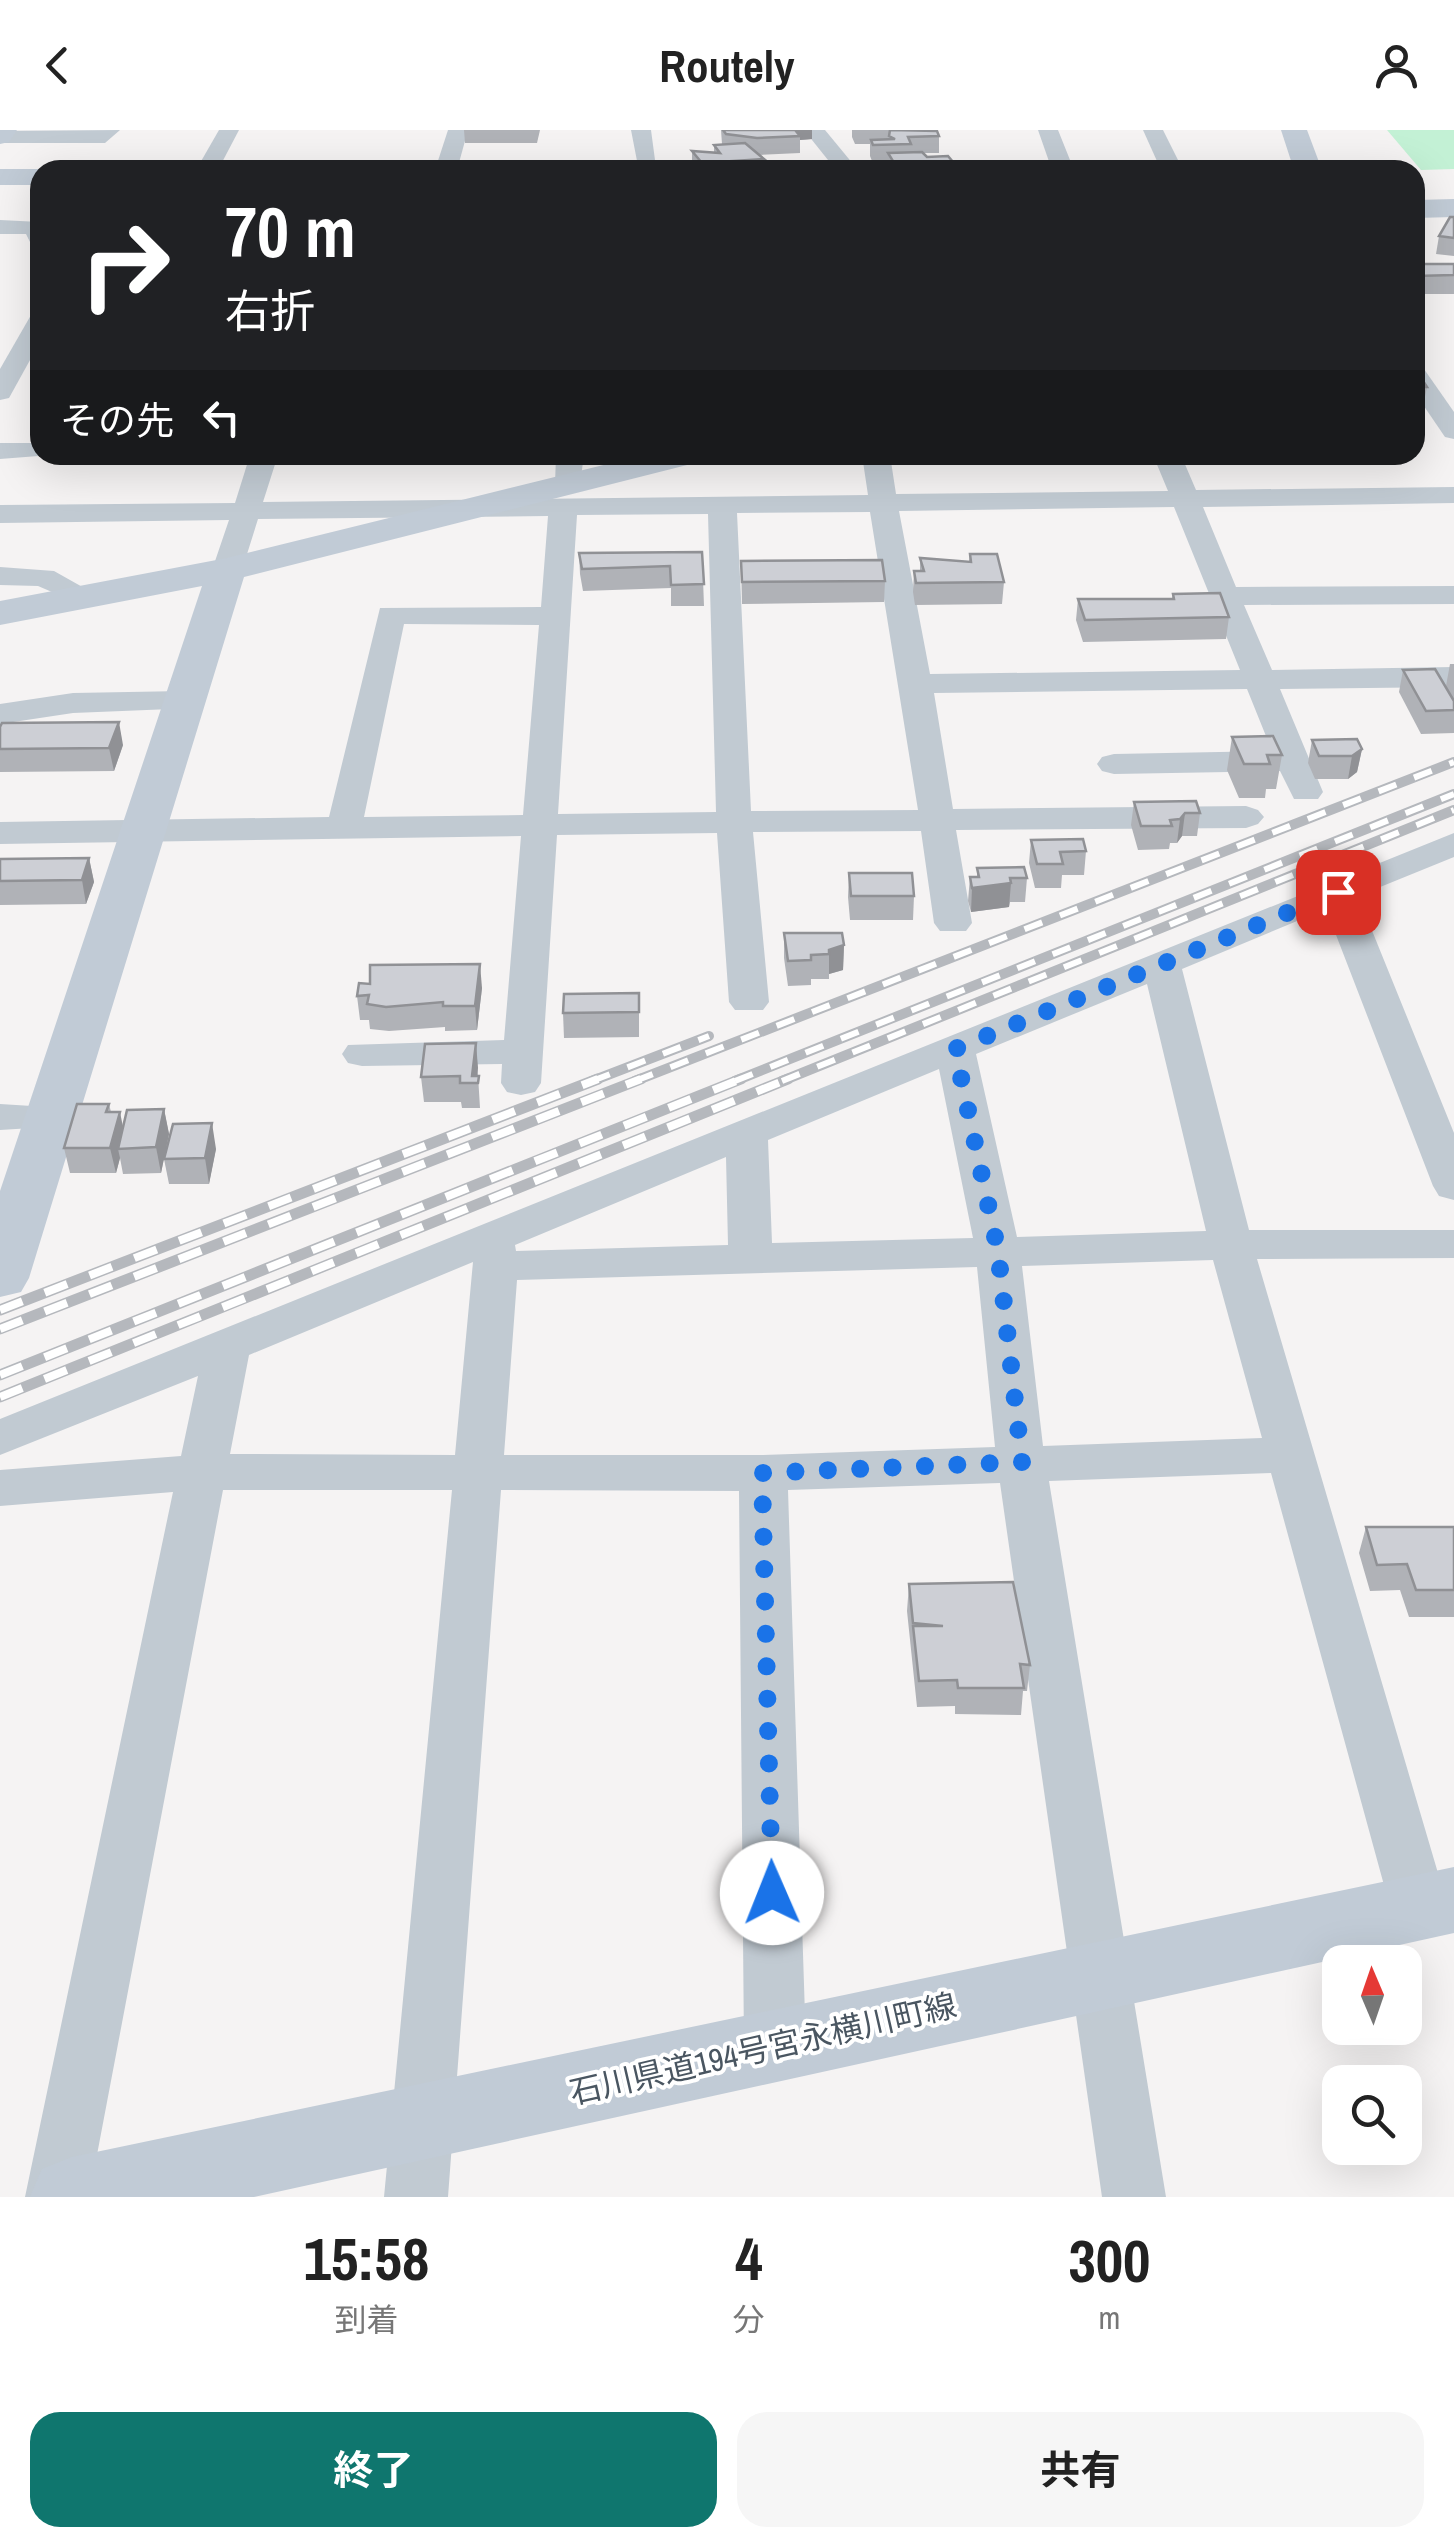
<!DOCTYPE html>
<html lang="ja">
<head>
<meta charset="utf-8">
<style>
  body { margin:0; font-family:"Archivo Narrow","Noto Sans JP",sans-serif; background:#f6f6f6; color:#222; height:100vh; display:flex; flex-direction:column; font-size:38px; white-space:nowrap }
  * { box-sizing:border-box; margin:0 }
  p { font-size:32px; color:#767676 }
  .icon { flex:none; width:55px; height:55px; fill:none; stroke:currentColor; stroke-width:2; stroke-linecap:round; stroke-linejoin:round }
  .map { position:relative; height:2067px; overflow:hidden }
  .panel { display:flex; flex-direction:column; background:#fff; flex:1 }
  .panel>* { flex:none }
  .hud { position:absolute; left:30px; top:30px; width:1395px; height:305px; border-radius:30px; box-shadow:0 10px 40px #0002; background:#202124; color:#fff; overflow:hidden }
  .needle { width:65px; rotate:358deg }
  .fabs { position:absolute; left:1322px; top:1815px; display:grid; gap:20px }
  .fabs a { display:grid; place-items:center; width:100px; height:100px; border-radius:20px; background:#fff; box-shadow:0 10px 40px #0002; font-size:50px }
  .pin { position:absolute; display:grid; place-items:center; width:85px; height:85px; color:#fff; margin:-42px; border-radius:20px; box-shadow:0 5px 15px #0006 }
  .me { position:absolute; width:110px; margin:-55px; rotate:359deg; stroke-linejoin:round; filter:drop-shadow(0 0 8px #0008) }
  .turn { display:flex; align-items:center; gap:35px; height:210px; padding:0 30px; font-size:45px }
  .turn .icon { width:130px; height:130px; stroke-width:2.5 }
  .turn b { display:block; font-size:70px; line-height:85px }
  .then { display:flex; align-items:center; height:95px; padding:0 30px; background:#0003; gap:20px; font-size:38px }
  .eta { display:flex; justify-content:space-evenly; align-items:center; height:170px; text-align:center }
  .eta b { font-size:60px; font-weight:700; line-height:70px }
  .primary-button { display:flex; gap:20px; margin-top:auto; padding:20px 30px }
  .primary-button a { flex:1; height:115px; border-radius:30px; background:#0f766e; color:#fff; font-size:40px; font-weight:700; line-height:115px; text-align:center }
  .primary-button a+a { background:#f6f6f6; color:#222 }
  header { display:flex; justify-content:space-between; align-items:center; height:130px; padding:0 30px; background:#fff; font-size:45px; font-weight:700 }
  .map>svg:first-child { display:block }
  .green { fill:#c3f1d5 }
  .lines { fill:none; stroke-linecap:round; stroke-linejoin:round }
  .street { fill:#c1cad2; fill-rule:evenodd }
  .secondary { fill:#c1cbd6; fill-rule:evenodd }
  .rail-far1-casing { stroke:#b5b8bd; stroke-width:10 }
  .rail-casing { stroke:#b5b8bd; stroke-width:11 }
  .rail-far1 { stroke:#fff; stroke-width:6; stroke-dasharray:19; stroke-linecap:butt }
  .rail { stroke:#fff; stroke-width:8; stroke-dasharray:24; stroke-linecap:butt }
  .wall { fill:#b0b2b7 }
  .shaded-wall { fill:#909195 }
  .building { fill:#cdcfd5; stroke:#909195; stroke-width:2.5 }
  .route { stroke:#1a73e8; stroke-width:18; stroke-dasharray:0 32.4 }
  .labels { text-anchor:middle; stroke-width:8; stroke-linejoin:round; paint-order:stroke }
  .near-street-label { font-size:32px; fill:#4a5661; stroke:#fff }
</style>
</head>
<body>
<header><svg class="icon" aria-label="back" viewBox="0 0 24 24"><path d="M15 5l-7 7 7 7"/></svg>Routely<svg class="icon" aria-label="person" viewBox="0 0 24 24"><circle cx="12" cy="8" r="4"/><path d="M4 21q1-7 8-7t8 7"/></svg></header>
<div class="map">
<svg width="1454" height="2067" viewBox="0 0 1454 2067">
  <rect width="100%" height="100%" fill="#f5f3f3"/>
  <path class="green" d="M1387 0H1454V39L1421 40Z"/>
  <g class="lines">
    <g class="street">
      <path d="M120 0 105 13H0V1Z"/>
      <path d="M219 0H239L218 40H196Z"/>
      <path d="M448 0H468L457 40H435Z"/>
      <path d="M631 0H651L655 30 667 40 638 36Z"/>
      <path d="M804 0H825L858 40H836Z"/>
      <path d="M1038 0H1058L1074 40H1052Z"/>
      <path d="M1143 0H1163L1183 40H1161Z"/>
      <path d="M0 90 40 92V118L32 116 26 104H0Z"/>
      <path d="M40 183V212L9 268 0 270V239L31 185Z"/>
      <path d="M1415 236 1424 239 1454 282V309L1445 307 1415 263Z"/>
      <path d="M0 313H40V325H51L0 329Z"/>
      <path d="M250 325H278L263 372 868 365 862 325H890L896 364 1168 361 1153 325H1181L1196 360 1454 357V373L1203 377 1236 457 1454 456V474L1244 475 1272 540 1454 537V557L1280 559 1323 662 1318 669H1294L1280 641 1114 644 1102 641 1097 634 1102 627 1114 624 1272 621 1247 559 934 563 953 679 1246 676 1258 680 1264 687 1258 694 1246 698 956 700 972 793 966 801H940L934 793 921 701 753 702 769 872 763 880H735L729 872 717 703 557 705 541 953 535 962 521 965 507 962 501 953 502 934 362 936 348 933 342 924 348 915 504 910 521 706 0 714V692L329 687 380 478 541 477 548 386 258 389 242 440 227 449 212 440 229 390 0 393V375L235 373ZM1174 377 1240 540 930 544 899 381ZM870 382 918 680 751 681 737 383ZM708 384 716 682 558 684 577 385ZM404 494 539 495 523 685 364 687Z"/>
      <path d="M556 325H584L579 361H559L555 355Z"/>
      <path d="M0 437 54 441 102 468 87 477 38 456 0 455Z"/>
      <path d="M184 561 200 571 196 578 73 583 0 594V574L73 563Z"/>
      <path d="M1454 703V727L1358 766 1454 1003V1070L1439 1066 1433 1056 1326 779 1182 839 1249 1100H1454V1128L1257 1129 1448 1777 1440 1795 1419 1802 1398 1795 1390 1777 1271 1343 1049 1351 1166 2067H1102L1000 1353 788 1360 806 1916 797 1936 775 1944 753 1936 744 1916 739 1361 501 1360 448 2067H384L452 1360H223L89 2067H25L173 1362 0 1376V1340L181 1326 198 1246 0 1325V1289ZM1147 854 1206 1101 1017 1107 976 924ZM939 939 973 1108 772 1113 768 1010ZM726 1027 728 1115 516 1121 515 1115ZM1213 1130 1262 1308 1043 1316 1022 1136ZM473 1132 455 1325 230 1324 249 1225ZM977 1137 995 1317 763 1325H504L517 1150Z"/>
      <path d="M0 974 64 978 70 987 64 996 0 1000Z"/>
    </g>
    <g class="secondary">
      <path d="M0 0H17L9 12 0 14Z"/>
      <path d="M1281 0H1307L1322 40H1294Z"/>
      <path d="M0 39H40L45 40H40V55H0Z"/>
      <path d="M1454 69V87L1415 88V70Z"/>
      <path d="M644 325H705L699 332 244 447 29 1148 21 1162 0 1167V1061L202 456 0 495V471L227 428Z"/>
      <path d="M1454 1737V1803L254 2067H30L42 2039 72 2027Z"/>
    </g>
    <defs>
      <g id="rail-far1">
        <path d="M592 951 709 906"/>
        <path d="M635 951 1454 632"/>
        <path d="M735 951 1454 664"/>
        <path d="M782 951 1454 680"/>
      </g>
      <g id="rail">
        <path d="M0 1180 598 949"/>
        <path d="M0 1199 641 949"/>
        <path d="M0 1245 741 949"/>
        <path d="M0 1267 788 949"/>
      </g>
    </defs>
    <use href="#rail-far1" class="rail-far1-casing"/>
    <use href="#rail" class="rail-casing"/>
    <use href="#rail-far1" class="rail-far1"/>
    <use href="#rail" class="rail"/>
  </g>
  <g class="wall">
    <path d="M464 0H540L537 13H465Z"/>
    <path d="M721 0H812V9L800 10V23L759 25 764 29V40H694L692 38V21L714 22V15L722 14Z"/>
    <path d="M852 0H922L939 6V23H923L927 27 953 32V38L996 40H874V32L888 31H872L870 26V14H855L852 7Z"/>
    <path d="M1454 87V126L1436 124 1439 106Z"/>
    <rect x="1415" y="134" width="39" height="30"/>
    <path d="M1415 243 1427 257 1423 277H1415Z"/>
    <path d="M702 422 704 476H671V458L583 461 580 444 579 423Z"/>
    <path d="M970 424 1004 452 1002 474 915 475 913 462 914 441H920V428L969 432Z"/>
    <path d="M741 431 885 451 884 472 742 474Z"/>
    <path d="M1173 464 1229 487 1226 509 1083 512 1076 490 1078 469H1172Z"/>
    <path d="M1450 534H1454V571L1446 556Z"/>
    <path d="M1403 540 1454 571V603L1421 604 1399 562Z"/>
    <path d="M0 597 123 615 114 641 0 642Z"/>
    <path d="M1232 607 1282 625 1276 659H1266L1265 668H1239L1227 640Z"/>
    <path d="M1312 610 1362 619 1357 642 1348 649H1315L1308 633Z"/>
    <path d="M1134 672 1200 683 1197 706H1182L1177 713H1170L1169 719 1138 720 1131 695Z"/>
    <path d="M1031 710 1086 721 1084 745H1062L1061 758H1035L1029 733Z"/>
    <path d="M89 728 94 752 86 774 0 775V729Z"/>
    <path d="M977 738 1027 748 1025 772H1010L1009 777 971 782 968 771 970 747H977Z"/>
    <path d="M849 743 914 766 913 790H850L848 767Z"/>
    <path d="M784 803 844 815 843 840 829 844V849H811V855L788 856 784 828Z"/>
    <path d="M482 858 477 900 445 901V897L389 901 370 899 369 890H360L357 866Z"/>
    <path d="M639 863V907L564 908 563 883Z"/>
    <path d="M476 913 480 978H462L461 972H424L421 947Z"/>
    <path d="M109 974 111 982 123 996 164 979 169 1004 161 1043 123 1044 120 1028 116 1043H70L64 1018Z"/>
    <path d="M216 1019 209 1054H169L164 1029Z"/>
    <path d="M1366 1397H1454V1487H1409L1400 1460 1370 1461 1359 1423Z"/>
    <path d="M909 1454 1030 1535 1027 1561H1023L1021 1585 955 1584V1576L917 1577 907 1481Z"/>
  </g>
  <g class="shaded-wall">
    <path d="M789 0H812V9L800 10V6Z"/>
    <path d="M764 29V40H702V33Z"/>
    <path d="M119 592 123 615 114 641 109 618Z"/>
    <path d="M1362 619 1357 642 1348 649 1352 626Z"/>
    <path d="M1185 683 1182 706 1177 713 1180 689Z"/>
    <path d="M89 728 94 752 86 774 82 750Z"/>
    <path d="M1011 753 1009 777 971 782 972 758Z"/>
    <path d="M844 815 843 840 829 844V820Z"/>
    <path d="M480 834 482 858 477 900 475 876Z"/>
    <path d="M476 913 478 938 476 953 472 946Z"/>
    <path d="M164 979 169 1004 161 1043 156 1017Z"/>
    <path d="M120 982 125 1007 118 1019 120 1028 116 1043 110 1018Z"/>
    <path d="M212 993 216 1019 209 1054 205 1028Z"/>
  </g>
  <g class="building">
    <path d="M723 0H795L800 6 757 8 726 4Z"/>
    <path d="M890 0 937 1 939 6 908 7 911 14 873 15 871 10 895 9 889 6Z"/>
    <path d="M745 13 764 29 702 33 692 21 720 23 714 15Z"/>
    <path d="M922 22 927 27 948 26 953 32 931 34 933 36 902 37 904 40H878L874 32 893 31 888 23Z"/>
    <path d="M953 36 996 38 995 40H952Z"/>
    <path d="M1450 87H1454V108L1439 106Z"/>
    <path d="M1415 134H1454V145L1415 146Z"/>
    <path d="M1415 243H1418L1427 257H1415Z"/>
    <path d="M702 422 704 454 671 455 670 436 582 439 579 423Z"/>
    <path d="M970 424H997L1004 452 916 453 914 441H924L920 428 971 432Z"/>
    <path d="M882 430 885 451 742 452 741 431Z"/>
    <path d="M1220 463 1229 487 1085 490 1078 469H1174L1173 464Z"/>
    <path d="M1435 539 1454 571V580L1426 581 1403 540Z"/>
    <path d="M119 592 109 618 0 619V597L2 593Z"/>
    <path d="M1273 606 1282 625H1267L1270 634H1244L1232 607Z"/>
    <path d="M1357 609 1362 619 1352 626H1319L1312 610Z"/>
    <path d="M1196 671 1200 683H1185L1180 689 1170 690 1172 696H1141L1134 672Z"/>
    <path d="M1083 709 1086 721 1060 722 1063 734H1037L1031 710Z"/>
    <path d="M89 728 82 750 0 751V729Z"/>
    <path d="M1024 737 1027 748H1010L1011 753 972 758 970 747H979L977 738Z"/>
    <path d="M849 743H912L914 766H851Z"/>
    <path d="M784 803H842L844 815 829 820V824L811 825V830L788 831Z"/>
    <path d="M480 834 475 876H443V872L386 877 367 874 369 865 357 866 359 853 370 854V835Z"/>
    <path d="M639 863V882L563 883 564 864Z"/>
    <path d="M476 913 472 946H479L478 953H460V946L421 947 425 914Z"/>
    <path d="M77 974H109L106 982H120L110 1018H64Z"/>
    <path d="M164 979 156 1017 118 1019 127 980Z"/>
    <path d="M212 993 205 1028 164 1029 173 994Z"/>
    <path d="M1366 1397H1454V1460H1416L1407 1434 1377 1435Z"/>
    <path d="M1013 1452 1030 1535 1020 1534 1024 1558H958L957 1550 919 1551 913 1496H943L913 1493 909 1454Z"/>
  </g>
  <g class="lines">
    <path class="route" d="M772 1763 762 1343 1022 1332 998 1121 955 919 1338 762"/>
  </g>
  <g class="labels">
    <g class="near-street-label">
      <text transform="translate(763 1919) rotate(-13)" y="11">石川県道194号宮永横川町線</text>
    </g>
  </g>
</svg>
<div class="fabs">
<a><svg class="needle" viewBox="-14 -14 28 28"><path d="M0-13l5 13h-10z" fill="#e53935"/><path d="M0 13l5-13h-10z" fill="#767676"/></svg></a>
<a><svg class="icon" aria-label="search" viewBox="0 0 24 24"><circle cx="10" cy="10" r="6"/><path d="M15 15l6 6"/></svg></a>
</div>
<div class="pin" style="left:1338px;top:762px;background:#d93025"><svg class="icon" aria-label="arrive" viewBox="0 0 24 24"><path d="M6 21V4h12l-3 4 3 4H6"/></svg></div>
<svg class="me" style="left:772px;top:1763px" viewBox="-20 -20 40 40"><circle r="19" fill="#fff"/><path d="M0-13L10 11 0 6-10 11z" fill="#1a73e8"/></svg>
<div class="hud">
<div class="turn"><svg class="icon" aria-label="right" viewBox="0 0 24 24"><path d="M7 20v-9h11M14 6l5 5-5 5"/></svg><div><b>70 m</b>右折</div></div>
<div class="then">その先<svg class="icon" aria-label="left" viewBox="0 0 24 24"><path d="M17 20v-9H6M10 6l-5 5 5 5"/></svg></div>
</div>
</div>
<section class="panel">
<div class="eta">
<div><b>15:58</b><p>到着</p></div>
<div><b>4</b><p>分</p></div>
<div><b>300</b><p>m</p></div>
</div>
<div class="primary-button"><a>終了</a><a>共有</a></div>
</section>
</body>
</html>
